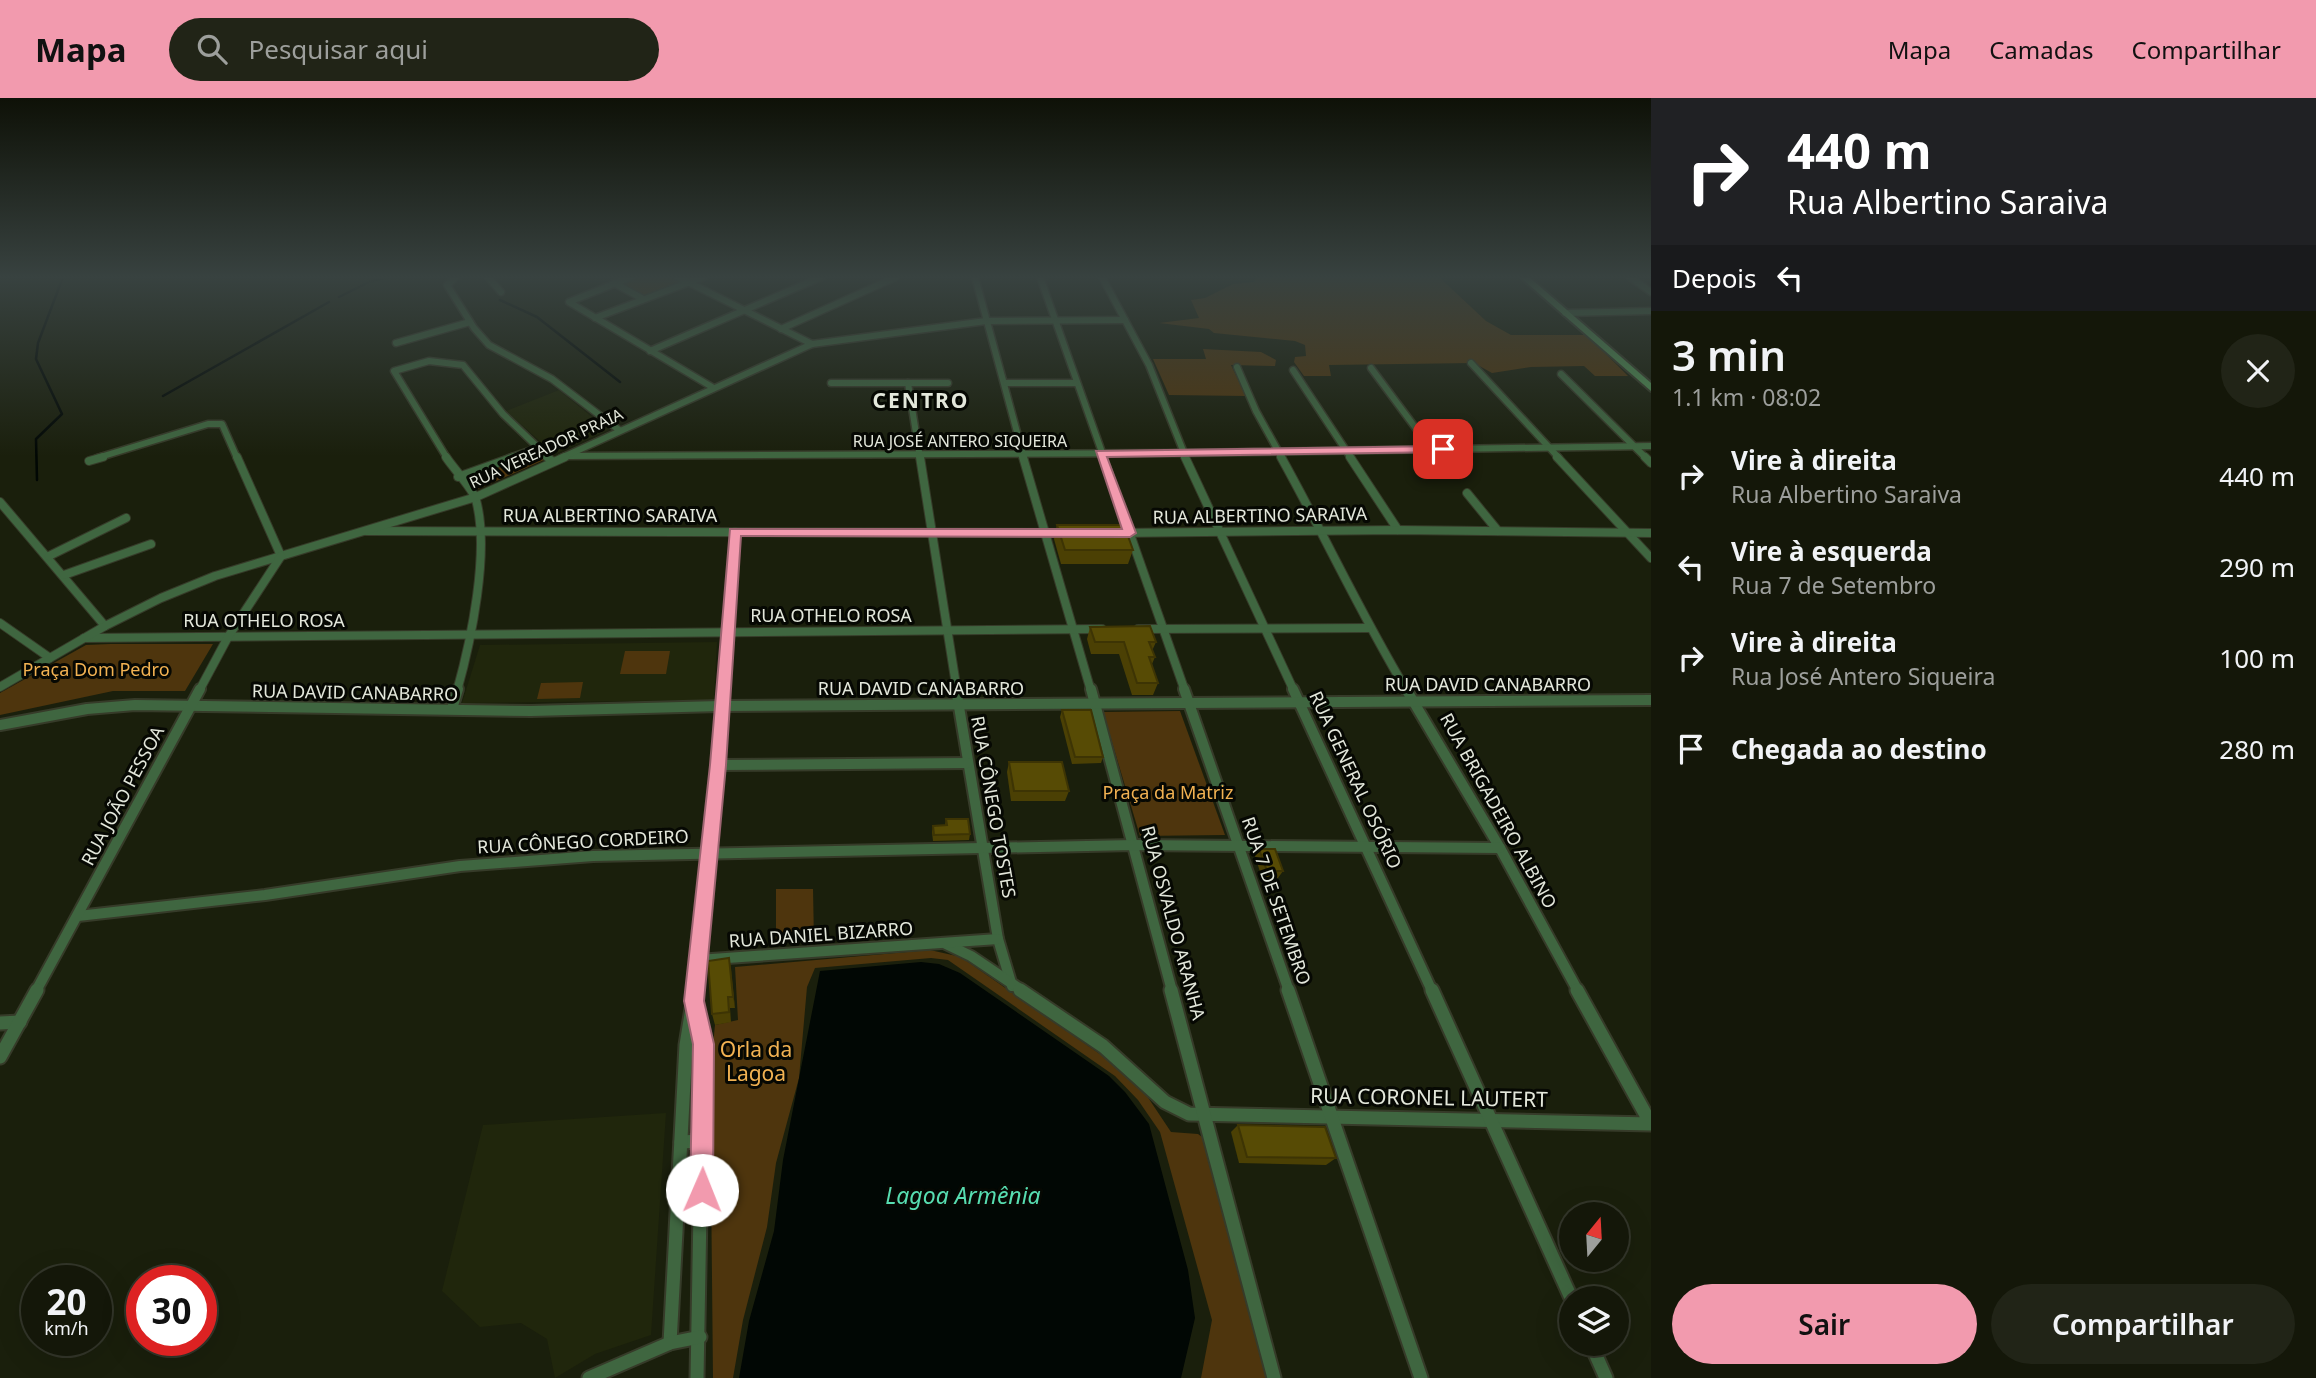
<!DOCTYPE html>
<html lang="pt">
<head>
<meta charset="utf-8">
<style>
  body { margin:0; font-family:"Noto Sans",sans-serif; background:#212417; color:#f1f3f6; height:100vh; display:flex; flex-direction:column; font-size:26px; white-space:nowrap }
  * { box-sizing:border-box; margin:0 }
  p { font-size:23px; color:#9d9f9c }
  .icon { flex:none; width:38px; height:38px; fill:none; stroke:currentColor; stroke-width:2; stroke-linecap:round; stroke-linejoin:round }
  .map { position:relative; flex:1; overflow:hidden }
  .sheet { display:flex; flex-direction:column; background:#141709; width:665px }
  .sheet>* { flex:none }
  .banner { background:#202124; color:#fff; overflow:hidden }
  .needle { width:46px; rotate:18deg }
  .buttons { position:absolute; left:1559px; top:1104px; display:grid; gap:14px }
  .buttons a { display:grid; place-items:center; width:70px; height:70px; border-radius:50%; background:#141709; box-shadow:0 7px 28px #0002,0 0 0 2px #33362a; font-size:35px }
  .speed { position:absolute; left:21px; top:1167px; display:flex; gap:14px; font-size:35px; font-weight:700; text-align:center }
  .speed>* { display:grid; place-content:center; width:91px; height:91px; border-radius:50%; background:#141709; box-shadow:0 7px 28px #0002,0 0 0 2px #33362a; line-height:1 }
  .speed small { font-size:18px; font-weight:400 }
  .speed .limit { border:10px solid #d22; background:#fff; color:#111 }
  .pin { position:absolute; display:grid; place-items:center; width:60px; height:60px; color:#fff; margin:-30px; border-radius:14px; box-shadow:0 4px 10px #0006 }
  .me { position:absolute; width:77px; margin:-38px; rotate:1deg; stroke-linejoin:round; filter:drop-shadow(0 0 5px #0008) }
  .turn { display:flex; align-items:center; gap:24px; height:147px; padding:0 21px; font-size:32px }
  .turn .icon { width:91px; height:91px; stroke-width:2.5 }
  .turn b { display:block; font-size:49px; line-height:60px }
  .then { display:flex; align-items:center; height:66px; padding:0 21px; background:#0003; gap:14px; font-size:26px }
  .round { display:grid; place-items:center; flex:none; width:74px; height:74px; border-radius:37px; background:#212417 }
  .summary { display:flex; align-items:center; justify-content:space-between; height:119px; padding:0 21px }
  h1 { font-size:42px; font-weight:600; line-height:52px }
  .action { display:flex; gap:14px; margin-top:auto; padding:14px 21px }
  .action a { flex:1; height:80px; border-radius:42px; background:#f29aae; color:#111; font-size:28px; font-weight:600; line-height:80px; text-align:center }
  .action a+a { background:#212417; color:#f1f3f6 }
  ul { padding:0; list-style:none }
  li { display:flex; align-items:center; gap:21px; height:91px; padding:0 21px }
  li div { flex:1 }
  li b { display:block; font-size:26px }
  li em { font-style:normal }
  header { display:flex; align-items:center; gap:42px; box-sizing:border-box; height:98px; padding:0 35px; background:#f29aae; color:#111 }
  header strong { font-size:33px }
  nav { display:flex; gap:38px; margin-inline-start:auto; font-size:24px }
  .search { width:490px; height:63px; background:#212417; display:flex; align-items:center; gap:18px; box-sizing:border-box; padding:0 24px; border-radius:38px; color:#9d9f9c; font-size:26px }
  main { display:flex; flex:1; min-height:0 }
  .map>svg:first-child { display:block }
  .built { fill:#20260c }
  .green { fill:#4e350d }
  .water { fill:#010704 }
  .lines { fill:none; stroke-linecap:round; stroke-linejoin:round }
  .stream { stroke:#010704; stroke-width:2.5 }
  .street-far3-casing { stroke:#363b29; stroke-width:9 }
  .street-far2-casing { stroke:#363b29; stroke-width:10 }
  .street-far1-casing { stroke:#363b29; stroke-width:14 }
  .street-casing { stroke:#363b29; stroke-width:17 }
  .secondary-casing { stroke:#363b29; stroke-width:4 }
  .street-far3 { stroke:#3f6640; stroke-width:6 }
  .street-far2 { stroke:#3f6640; stroke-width:8 }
  .street-far1 { stroke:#3f6640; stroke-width:10 }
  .street { stroke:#3f6640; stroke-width:13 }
  .secondary { fill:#508f53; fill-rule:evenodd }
  .wall { fill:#4b4004 }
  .shaded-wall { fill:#3d3404 }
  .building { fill:#574b05; stroke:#3d3404; stroke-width:2 }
  .route { fill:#f29aae; stroke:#9d6471; stroke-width:2 }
  .labels { text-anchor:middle; stroke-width:6; stroke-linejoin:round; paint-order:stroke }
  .far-street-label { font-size:16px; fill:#e3e7db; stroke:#060803 }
  .street-label { font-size:18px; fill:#e3e7db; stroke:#060803 }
  .park-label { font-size:18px; fill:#f2b252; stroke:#060803 }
  .far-district-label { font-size:21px; font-weight:bold; letter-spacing:2px; fill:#e3e7db; stroke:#060803 }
  .near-park-label { font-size:21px; fill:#f2b252; stroke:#060803 }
  .near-street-label { font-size:21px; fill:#e3e7db; stroke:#060803 }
  .near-water-label { font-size:23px; font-style:italic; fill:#57ddb1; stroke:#060803 }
</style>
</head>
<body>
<header>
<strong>Mapa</strong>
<div class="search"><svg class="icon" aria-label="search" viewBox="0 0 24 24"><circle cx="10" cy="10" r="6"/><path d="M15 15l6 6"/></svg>Pesquisar aqui</div>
<nav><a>Mapa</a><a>Camadas</a><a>Compartilhar</a></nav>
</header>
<main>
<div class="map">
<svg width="1651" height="1280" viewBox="0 0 1651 1280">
  <rect width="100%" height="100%" fill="#1a1f0c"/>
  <g class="built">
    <path d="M559 292 608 332 554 356 506 313Z"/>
    <path d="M717 544 714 602 462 605 480 547Z"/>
    <path d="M666 1015 651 1237 595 1256 555 1280 547 1241 521 1225 480 1229 442 1193 483 1027Z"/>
  </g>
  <g class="green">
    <path d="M638 179H669L681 185 645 198 621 185Z"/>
    <path d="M1257 179H1439L1486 223 1511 237H1587L1628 278H1595L1584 268 1531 269 1492 275 1474 265 1329 267 1331 278H1304L1294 264 1295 259 1306 258 1305 247 1295 243 1214 235 1209 231 1159 225 1199 220 1191 202 1205 200 1233 186 1254 184Z"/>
    <path d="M1203 251 1261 254 1276 262 1275 268 1231 267 1246 298 1169 297 1153 261H1206Z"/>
    <path d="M537 354 544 362 476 392 466 379Z"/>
    <path d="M110 546H213L185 593H113L0 617V595L86 547Z"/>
    <path d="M625 553H670L666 576H620Z"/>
    <path d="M583 584 580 600 537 601 541 585Z"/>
    <path d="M1180 613 1225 737 1140 738 1103 614Z"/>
    <path d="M776 791H813L814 843 776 844Z"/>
    <path d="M930 852 961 859 1117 968 1143 992 1171 1034 1198 1036 1205 1041 1267 1280H1201L1212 1222 1160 1034 1138 1002 1115 978 948 862 931 860 815 870 807 889 799 980 776 1065 767 1129 743 1222 733 1280H713L710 978 715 927 738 922 735 869Z"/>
  </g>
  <path class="water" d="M921 864 939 866 960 875 1109 978 1125 994 1149 1026 1188 1172 1195 1220 1181 1280H739L749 1223 774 1133 783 1062 820 873Z"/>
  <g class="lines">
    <g class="stream">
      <path d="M339 199 369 184 389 179"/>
      <path d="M500 202 537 219 620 284"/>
      <path d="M163 298 329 204"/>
      <path d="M37 382 36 341 62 316 36 261 38 245 63 179"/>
    </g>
    <defs>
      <g id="street-far3">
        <path d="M456 179 447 187 474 230 489 247 552 281 619 332"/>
        <path d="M488 179 501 194"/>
        <path d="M631 179 569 204 712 289"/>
        <path d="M678 179 812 246"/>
        <path d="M975 179 1024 360"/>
        <path d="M1040 179 1104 360"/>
        <path d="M1102 179 1149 267 1186 360"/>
        <path d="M1630 179 1651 194"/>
        <path d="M614 185 643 201"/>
        <path d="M1565 215 1651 213"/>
        <path d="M595 220 703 179"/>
        <path d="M781 231 896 179"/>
        <path d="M396 245 470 224"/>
        <path d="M650 253 821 179"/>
        <path d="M1471 265 1559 360"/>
        <path d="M1237 269 1256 313 1282 360"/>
        <path d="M1371 270 1432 352"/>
        <path d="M1293 272 1351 360"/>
        <path d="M1561 276 1646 360"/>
        <path d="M831 285H948"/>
        <path d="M908 285 920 360"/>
        <path d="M1006 285H1076"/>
        <path d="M567 358 1184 355 1651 348"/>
        <path d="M97 360 208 326H222L237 360"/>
        <path d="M447 360 394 273 429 263 463 267 503 316 549 360"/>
        <path d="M509 360 538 350"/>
        <path d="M561 360 812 246 986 223 1125 222"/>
      </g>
      <g id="street-far2">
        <path d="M237 359 281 458"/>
        <path d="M446 359C453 370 474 392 476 402 490 453 471 543 457 593"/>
        <path d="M547 359 552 363"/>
        <path d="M920 359 957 593"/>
        <path d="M1023 359 1091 593"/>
        <path d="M1103 359 1185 593"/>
        <path d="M1185 359 1294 593"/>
        <path d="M1281 359C1324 436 1361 517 1407 593"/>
        <path d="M1350 359 1398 432"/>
        <path d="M1557 359 1651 460"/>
        <path d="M1645 359 1651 365"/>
        <path d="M89 363 103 359"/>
        <path d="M458 379 514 359"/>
        <path d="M1467 395 1498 433"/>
        <path d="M0 404 105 528"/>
        <path d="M366 433 1066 435"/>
        <path d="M1116 435 1398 432 1651 435"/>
        <path d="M49 458 126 420"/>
        <path d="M64 477 151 446"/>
        <path d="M0 525 50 560"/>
        <path d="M1138 531 1369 530"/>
        <path d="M84 540 1102 531"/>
        <path d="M0 589 105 528 161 500 215 478 476 399 565 359"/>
        <path d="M199 593 228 539 281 458"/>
        <path d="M723 593 735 434"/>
      </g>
      <g id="street-far1">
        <path d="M956 591 998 841 1012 888"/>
        <path d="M1091 591 1172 893"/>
        <path d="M1184 591 1289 893"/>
        <path d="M1293 591 1432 893"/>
        <path d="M1406 591 1500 750 1578 893"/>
        <path d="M452 611 458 591"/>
        <path d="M0 627 87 611 135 607 531 613 720 608 1651 602"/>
        <path d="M718 667 968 665"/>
        <path d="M78 818 265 797 460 768 593 758 1134 747 1500 750"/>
        <path d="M946 846 971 858 1023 893"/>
        <path d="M698 862 998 841"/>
        <path d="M36 893 200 591"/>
        <path d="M695 893 711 756 723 591"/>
      </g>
      <g id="street">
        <path d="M1020 892 1103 948 1165 1004 1189 1016 1651 1026 1577 892"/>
        <path d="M1171 892 1274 1280"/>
        <path d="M1288 892 1421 1280"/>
        <path d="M1432 892 1572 1202"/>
        <path d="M696 910 703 946 697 1280"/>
        <path d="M0 925 20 924"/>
        <path d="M0 959 37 892"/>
        <path d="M681 1044 702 1043"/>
        <path d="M670 1245 686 947 695 892"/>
        <path d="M1591 1246 1606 1280"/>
        <path d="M589 1280 670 1245 700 1239"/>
      </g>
      <path id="secondary" d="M1520 179H1529L1651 285V293Z"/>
    </defs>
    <use href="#street-far3" class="street-far3-casing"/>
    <use href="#street-far2" class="street-far2-casing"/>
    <use href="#street-far1" class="street-far1-casing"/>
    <use href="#street" class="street-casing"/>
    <use href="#secondary" class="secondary-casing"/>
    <use href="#street-far3" class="street-far3"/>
    <use href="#street-far2" class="street-far2"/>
    <use href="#street-far1" class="street-far1"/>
    <use href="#street" class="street"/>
    <use href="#secondary" class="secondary"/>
  </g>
  <g class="wall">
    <path d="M1057 427 1133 452 1128 466H1061L1054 441Z"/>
    <path d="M1090 529 1156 544 1152 553 1155 559 1152 566 1158 585 1153 597H1132L1119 556H1091L1087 541Z"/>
    <path d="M1062 612 1103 659 1101 665 1072 666 1060 619Z"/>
    <path d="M1009 664 1069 693 1065 703H1011L1007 674Z"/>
    <path d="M946 721 970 736 969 742 933 743 932 734 933 728 945 727Z"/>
    <path d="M1259 751 1283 773 1278 780H1262L1255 758Z"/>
    <path d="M729 860 735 910H730L731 924 715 927 712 916Z"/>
    <path d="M1238 1027 1336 1060 1326 1067 1239 1065 1231 1034Z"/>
  </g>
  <path class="shaded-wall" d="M729 860 731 871 735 910 733 899Z"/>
  <g class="building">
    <path d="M1057 427H1124L1133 452H1065Z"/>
    <path d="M1150 528 1156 544H1149L1155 559H1149L1158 585H1137L1124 544H1095L1090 529Z"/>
    <path d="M1062 612H1091L1103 659H1075Z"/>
    <path d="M1009 664H1062L1069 693H1014Z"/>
    <path d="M946 721H968L970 736 934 737 933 728 947 727Z"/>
    <path d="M1259 751H1275L1283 773H1267Z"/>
    <path d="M729 860 733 899H728L729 914 712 916 708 863Z"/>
    <path d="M1238 1027 1325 1029 1336 1060 1247 1059Z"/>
  </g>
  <linearGradient id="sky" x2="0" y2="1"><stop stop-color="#0e1107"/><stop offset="0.5" stop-color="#384240"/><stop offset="1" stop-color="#384240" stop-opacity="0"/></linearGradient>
  <rect width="1651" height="358" fill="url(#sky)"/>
  <path class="route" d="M1443 348 1448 351 1447 354 1107 359 1136 435 1130 439 741 438 726 667 704 903 714 946 713 1092 710 1100 702 1103 694 1100 690 1092 693 946 684 903 710 667 730 431H1122L1096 353Z"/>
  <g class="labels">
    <g class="far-street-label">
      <text x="960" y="349">RUA JOSÉ ANTERO SIQUEIRA</text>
      <text transform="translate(546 350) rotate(-25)" y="6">RUA VEREADOR PRAIA</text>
    </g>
    <g class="street-label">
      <text x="610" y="424">RUA ALBERTINO SARAIVA</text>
      <text transform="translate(1260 418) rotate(-1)" y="6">RUA ALBERTINO SARAIVA</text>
      <text x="831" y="524">RUA OTHELO ROSA</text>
      <text x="264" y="529">RUA OTHELO ROSA</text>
      <text x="1488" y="593">RUA DAVID CANABARRO</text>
      <text x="921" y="597">RUA DAVID CANABARRO</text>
      <text transform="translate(355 595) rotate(1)" y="6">RUA DAVID CANABARRO</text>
      <text transform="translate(1355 682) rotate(65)" y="6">RUA GENERAL OSÓRIO</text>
      <text transform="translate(123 698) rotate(-62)" y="6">RUA JOÃO PESSOA</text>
      <text transform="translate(993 709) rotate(80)" y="6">RUA CÔNEGO TOSTES</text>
      <text transform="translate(1498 713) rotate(61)" y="6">RUA BRIGADEIRO ALBINO</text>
      <text transform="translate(583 744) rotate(-3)" y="6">RUA CÔNEGO CORDEIRO</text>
      <text transform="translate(1276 803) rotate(71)" y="6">RUA 7 DE SETEMBRO</text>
      <text transform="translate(1173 825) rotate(75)" y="6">RUA OSVALDO ARANHA</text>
      <text transform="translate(821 837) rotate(-4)" y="6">RUA DANIEL BIZARRO</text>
    </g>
    <g class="park-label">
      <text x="96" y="578">Praça Dom Pedro</text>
      <text x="1168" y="701">Praça da Matriz</text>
    </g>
    <g class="far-district-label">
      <text x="921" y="310">CENTRO</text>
    </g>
    <g class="near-park-label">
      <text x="756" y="959">Orla da<tspan x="756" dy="24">Lagoa</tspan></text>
    </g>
    <g class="near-street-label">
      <text transform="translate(1429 1000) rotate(1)" y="7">RUA CORONEL LAUTERT</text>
    </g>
    <g class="near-water-label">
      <text x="963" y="1106">Lagoa Armênia</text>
    </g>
  </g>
</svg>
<div class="buttons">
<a><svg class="needle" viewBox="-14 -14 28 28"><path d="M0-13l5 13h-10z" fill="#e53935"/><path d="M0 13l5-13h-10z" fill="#9d9f9c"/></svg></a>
<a><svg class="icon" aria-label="layers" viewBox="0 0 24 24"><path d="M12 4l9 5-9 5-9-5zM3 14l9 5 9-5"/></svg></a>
</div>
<div class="speed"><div>20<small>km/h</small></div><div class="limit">30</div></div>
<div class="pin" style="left:1443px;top:351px;background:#d93025"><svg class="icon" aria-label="arrive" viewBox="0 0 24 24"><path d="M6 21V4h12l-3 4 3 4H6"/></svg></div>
<svg class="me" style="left:702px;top:1092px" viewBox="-20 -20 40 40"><circle r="19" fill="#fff"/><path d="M0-13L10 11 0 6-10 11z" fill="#f29aae"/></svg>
</div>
<section class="sheet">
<div class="banner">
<div class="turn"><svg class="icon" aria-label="right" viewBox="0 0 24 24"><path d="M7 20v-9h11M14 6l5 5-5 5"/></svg><div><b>440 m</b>Rua Albertino Saraiva</div></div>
<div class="then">Depois<svg class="icon" aria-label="left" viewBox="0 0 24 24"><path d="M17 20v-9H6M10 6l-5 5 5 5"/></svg></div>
</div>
<div class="summary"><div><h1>3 min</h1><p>1.1 km · 08:02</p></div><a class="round"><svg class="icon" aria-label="close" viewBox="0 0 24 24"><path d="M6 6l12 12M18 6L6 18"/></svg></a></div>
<ul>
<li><svg class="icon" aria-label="right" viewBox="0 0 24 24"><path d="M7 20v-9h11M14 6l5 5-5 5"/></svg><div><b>Vire à direita</b><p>Rua Albertino Saraiva</p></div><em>440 m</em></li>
<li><svg class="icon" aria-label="left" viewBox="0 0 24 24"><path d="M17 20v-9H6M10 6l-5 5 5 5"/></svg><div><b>Vire à esquerda</b><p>Rua 7 de Setembro</p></div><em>290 m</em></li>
<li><svg class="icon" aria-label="right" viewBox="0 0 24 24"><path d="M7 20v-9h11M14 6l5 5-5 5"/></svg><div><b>Vire à direita</b><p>Rua José Antero Siqueira</p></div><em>100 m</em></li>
<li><svg class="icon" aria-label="arrive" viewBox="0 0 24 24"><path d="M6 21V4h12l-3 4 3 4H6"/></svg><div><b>Chegada ao destino</b></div><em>280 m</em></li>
</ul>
<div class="action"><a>Sair</a><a>Compartilhar</a></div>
</section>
</main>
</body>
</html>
